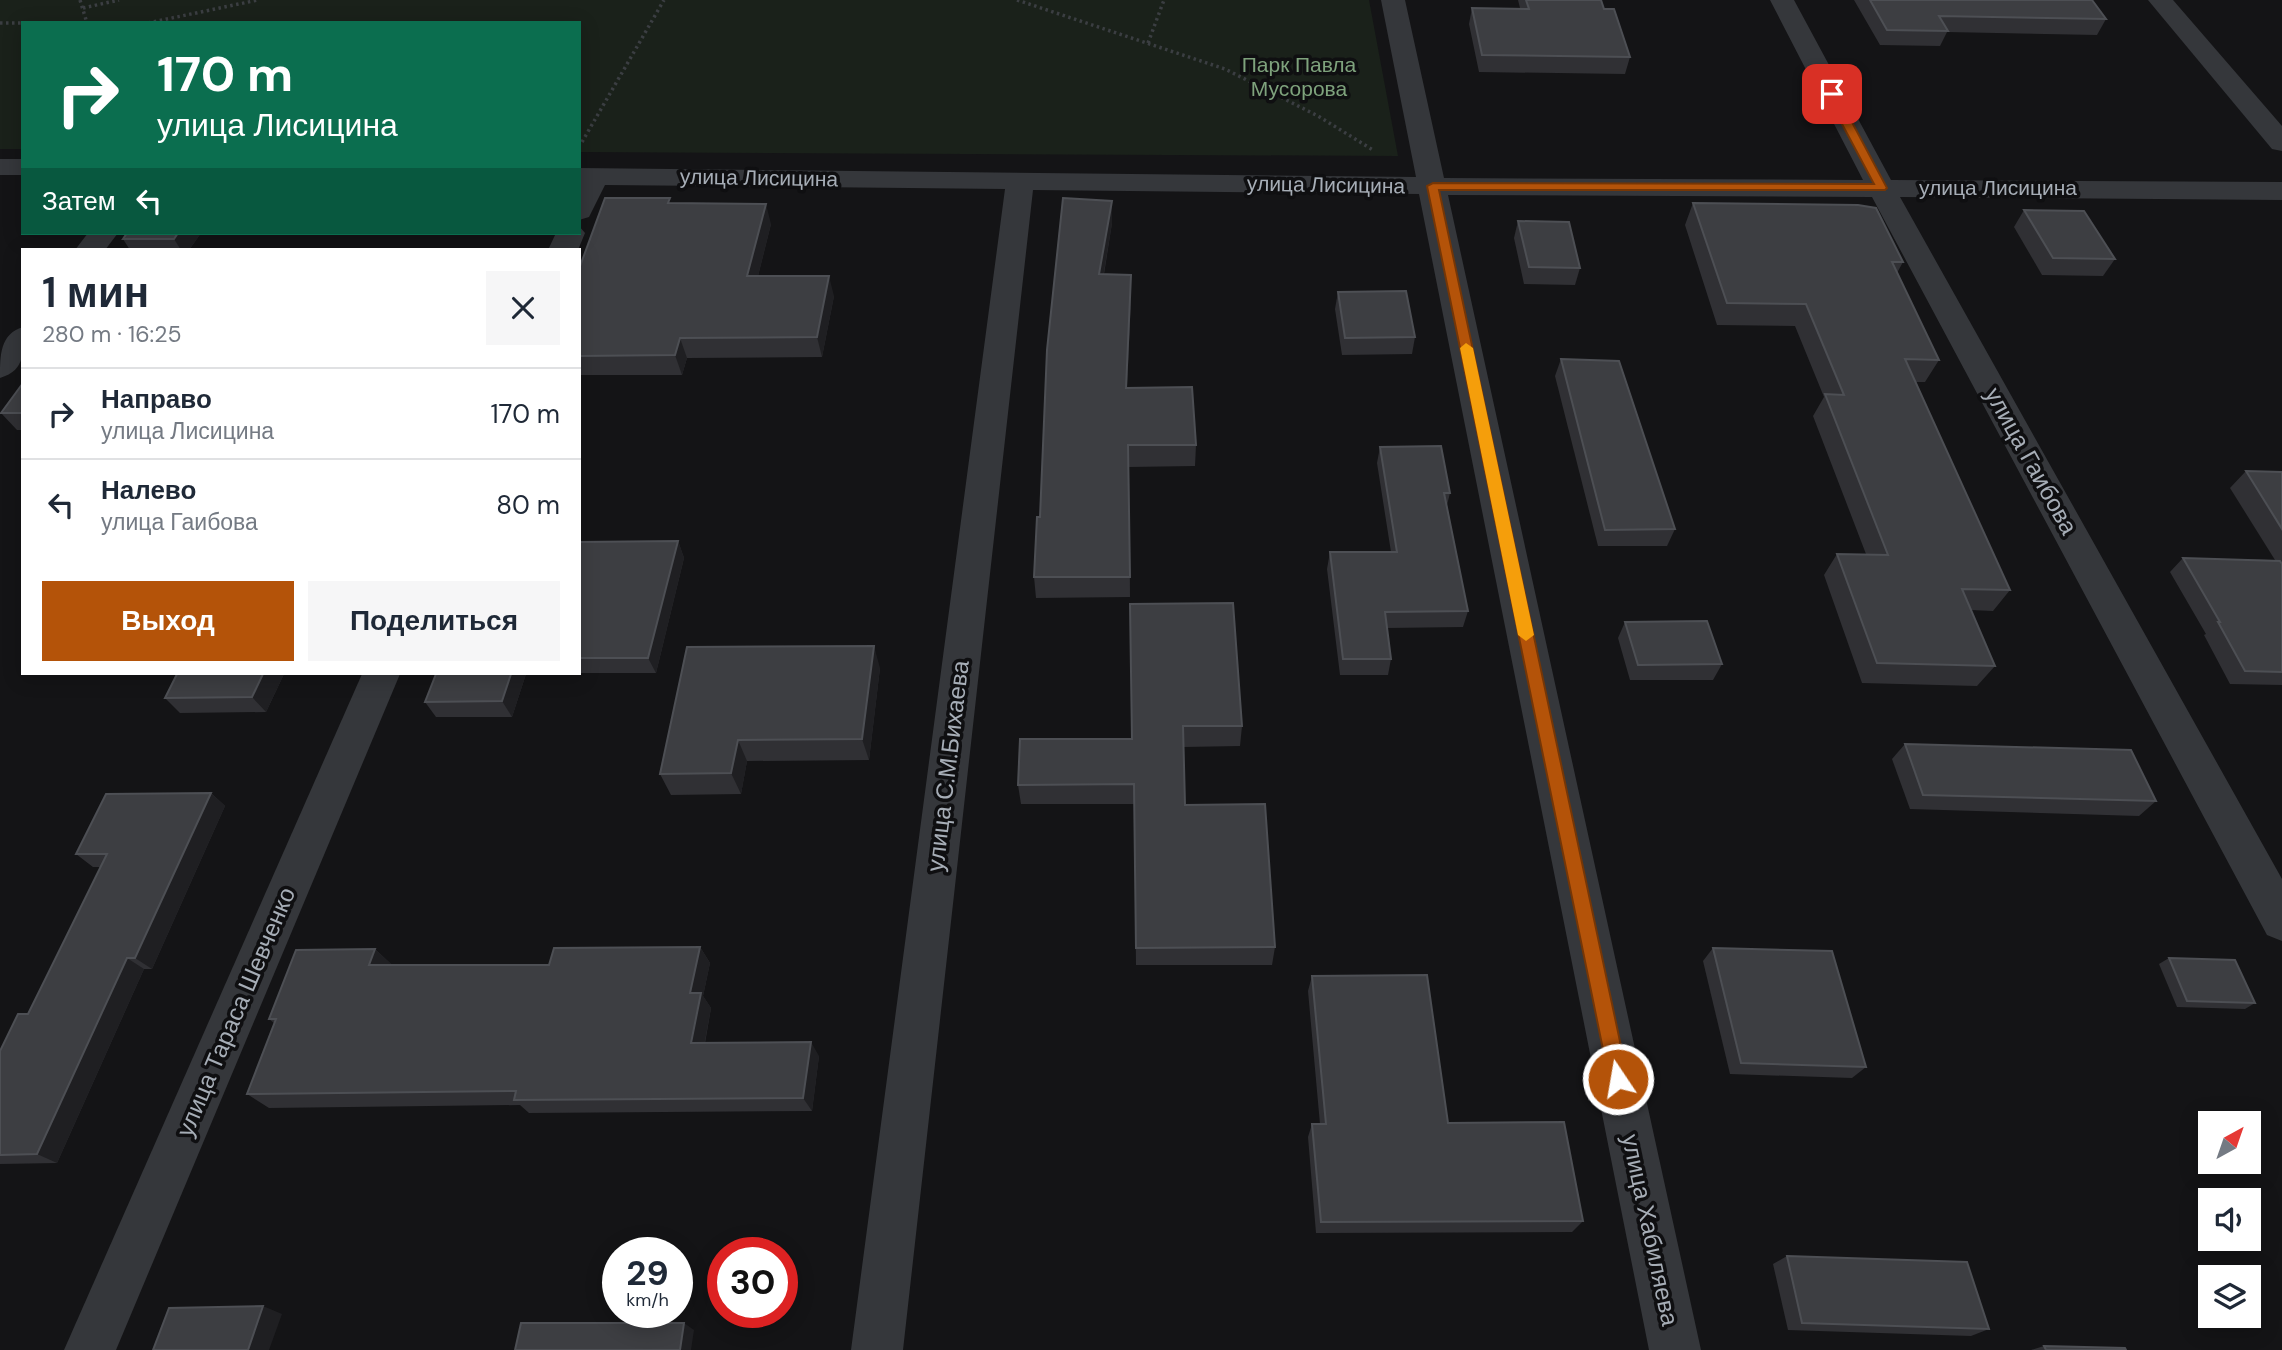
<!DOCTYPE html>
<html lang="ru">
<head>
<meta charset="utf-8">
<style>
  body { margin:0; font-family:"DM Sans",sans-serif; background:#f6f6f7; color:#1f2937; height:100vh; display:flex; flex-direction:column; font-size:26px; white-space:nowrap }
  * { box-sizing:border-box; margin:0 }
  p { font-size:23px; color:#747a83 }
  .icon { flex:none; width:38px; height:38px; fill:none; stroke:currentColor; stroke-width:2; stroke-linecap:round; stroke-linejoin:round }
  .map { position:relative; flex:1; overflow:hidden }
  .side { position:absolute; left:21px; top:248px; width:560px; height:427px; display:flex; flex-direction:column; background:#fff; border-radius:0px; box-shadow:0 4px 18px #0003 }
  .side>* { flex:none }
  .hud { position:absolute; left:21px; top:21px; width:560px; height:214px; border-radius:0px; box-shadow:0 4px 18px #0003; background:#0b6e4f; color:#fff; overflow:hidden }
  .needle { width:46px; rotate:40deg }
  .controls { position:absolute; left:2198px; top:1111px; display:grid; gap:14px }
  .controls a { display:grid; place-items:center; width:63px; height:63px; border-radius:0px; background:#fff; box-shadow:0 4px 18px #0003; font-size:35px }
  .speed { position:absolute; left:602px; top:1237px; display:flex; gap:14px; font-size:35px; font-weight:700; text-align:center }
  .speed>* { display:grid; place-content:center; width:91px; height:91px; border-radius:50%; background:#fff; box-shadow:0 4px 18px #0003; line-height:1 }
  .speed small { font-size:18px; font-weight:400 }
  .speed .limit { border:10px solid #d22; background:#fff; color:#111 }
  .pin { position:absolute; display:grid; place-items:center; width:60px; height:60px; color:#fff; margin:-30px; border-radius:14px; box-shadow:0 4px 10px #0006 }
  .me { position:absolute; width:77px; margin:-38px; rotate:348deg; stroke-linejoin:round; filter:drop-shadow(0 0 5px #0008) }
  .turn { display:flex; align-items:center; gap:24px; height:147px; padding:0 21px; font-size:32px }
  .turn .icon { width:91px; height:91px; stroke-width:2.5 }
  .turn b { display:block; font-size:49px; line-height:60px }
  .then { display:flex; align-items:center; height:66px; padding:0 21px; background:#0003; gap:14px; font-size:26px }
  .round { display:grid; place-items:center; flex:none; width:74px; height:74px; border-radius:0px; background:#f6f6f7 }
  .headline { display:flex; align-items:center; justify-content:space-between; height:119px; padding:0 21px }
  h1 { font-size:42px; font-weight:600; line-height:52px }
  .cta { display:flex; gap:14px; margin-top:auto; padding:14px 21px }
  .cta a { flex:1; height:80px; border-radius:0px; background:#b45309; color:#fff; font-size:28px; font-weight:600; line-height:80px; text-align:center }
  .cta a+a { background:#f6f6f7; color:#1f2937 }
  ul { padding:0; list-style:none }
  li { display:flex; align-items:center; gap:21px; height:91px; padding:0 21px; border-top:2px solid #e0e1e3 }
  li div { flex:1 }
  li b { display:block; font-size:26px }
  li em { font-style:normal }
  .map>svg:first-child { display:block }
  .green { fill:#1a211a }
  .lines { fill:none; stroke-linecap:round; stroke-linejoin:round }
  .path { stroke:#3b3e42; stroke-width:3.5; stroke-dasharray:2.5 3.5; stroke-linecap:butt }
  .minor { fill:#35373b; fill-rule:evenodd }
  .wall { fill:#303034 }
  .shaded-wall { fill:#1f1f22 }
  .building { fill:#3d3e42; stroke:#4d4f54; stroke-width:2 }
  .route { fill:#b45309; stroke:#753606; stroke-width:2 }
  .slow { fill:#f59e0b }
  .labels { text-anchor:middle; stroke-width:7; stroke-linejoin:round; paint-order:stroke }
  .far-park-label { font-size:21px; fill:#7ea27c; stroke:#0f0f11 }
  .far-street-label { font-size:21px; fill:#a6adb6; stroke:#0f0f11 }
  .street-label { font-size:24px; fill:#a6adb6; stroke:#0f0f11 }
</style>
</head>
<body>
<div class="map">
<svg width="2282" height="1350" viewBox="0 0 2282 1350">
  <rect width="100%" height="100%" fill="#141416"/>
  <path class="green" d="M0 0H1369L1398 156 579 152V23H23V149H0Z"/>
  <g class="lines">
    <g class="path">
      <path d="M80 0 87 23"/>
      <path d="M1017 0 1225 69 1318 116 1373 150"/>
      <path d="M83 8 119 0"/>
      <path d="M0 23H23"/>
      <path d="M148 23 258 0"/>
      <path d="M1148 43 1164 0"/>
      <path d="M582 142 664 0"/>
    </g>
    <g class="minor">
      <path d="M1381 0H1405L1444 178 1863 180 1770 0H1794L1891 180 2282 182V200L1900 197 2282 879V941L2267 935 1872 197 1448 195 1701 1350H1649L1419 194 1033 190 903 1350H851L1005 189 605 185 589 217 579 220V168L1416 177Z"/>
      <path d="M2148 0H2173L2282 126V151L2272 149Z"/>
      <rect x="0" y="159" width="23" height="16"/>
      <path d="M579 226 585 233 578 250H548L556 233H579Z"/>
      <path d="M88 233H118L105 250H75Z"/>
      <path d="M23 327C23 350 27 370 0 378 0 355 0 334 23 327Z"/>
      <path d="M362 674H400L116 1350H64Z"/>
    </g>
  </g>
  <g class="wall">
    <path d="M1518 0H1601L1604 9 1630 57 1625 74 1479 72 1469 24 1472 8H1520Z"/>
    <path d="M1854 0H2092L2106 19 2097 35 1947 32 1940 46 1880 45Z"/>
    <path d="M1112 201V223L1104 274 1131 275V297L1127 388 1196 445 1195 466 1129 467 1130 597 1036 598 1034 577 1040 517Z"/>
    <path d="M672 203 771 224 758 276 834 296 822 357 687 358 682 375H579V269Z"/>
    <path d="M1693 203 1903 262 1897 273 1939 360 1925 382H1916L2010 590 1993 611 1971 610 1995 666 1977 686 1862 683 1824 575 1837 554H1866L1813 416 1824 397 1795 326 1717 325 1685 225Z"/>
    <path d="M2024 210 2115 259 2103 276 2042 275 2014 227Z"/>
    <path d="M1518 221 1580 268 1575 285 1524 284 1514 238Z"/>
    <path d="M127 233H201L189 250H130L123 239Z"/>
    <path d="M1338 292 1415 337 1412 354 1342 355 1335 309Z"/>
    <path d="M1561 359 1675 529 1667 546H1598L1555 376Z"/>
    <path d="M23 383V430H17L1 413Z"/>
    <path d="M1380 447 1450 493 1447 505 1468 611 1463 627 1387 628 1391 659 1388 675H1340L1327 569 1330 552H1391L1377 463Z"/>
    <path d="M2246 471 2282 472V685L2230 684 2204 635 2206 634 2170 572 2183 558 2275 560 2230 488Z"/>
    <path d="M678 541 684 558 656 673H579V542Z"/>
    <path d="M1130 604 1242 726 1240 746 1184 747 1185 805 1275 947 1272 965H1136L1134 804H1021L1018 785 1132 739Z"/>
    <path d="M1625 622 1722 664 1713 680H1630L1618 638Z"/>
    <path d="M880 668 869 760 747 761 741 794 671 795 660 774Z"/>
    <path d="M177 674H284L266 712 180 713 165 698Z"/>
    <path d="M436 674H526L512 717H436L425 702Z"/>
    <path d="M1905 744 2156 801 2139 816 1910 809 1892 759Z"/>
    <path d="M211 793 225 806 152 969H144L57 1163 0 1164V1051L28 1014 101 867H93L76 854Z"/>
    <path d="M700 947 710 963 703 996 711 1008 705 1043 819 1056 812 1111 529 1113 520 1105 269 1108 247 1094 274 1023 269 1019 375 949 392 965H549Z"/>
    <path d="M1713 948 1866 1067 1852 1078 1730 1074 1703 961Z"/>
    <path d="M2169 958 2255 1003 2245 1009 2177 1007 2159 964Z"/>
    <path d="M1312 976 1448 1123 1583 1221 1572 1232 1316 1233 1308 1137 1312 1124H1320L1308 991Z"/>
    <path d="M1787 1256 1989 1329 1971 1336 1788 1330 1773 1264Z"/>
    <path d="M2044 1346 2126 1350H2031Z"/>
  </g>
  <g class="shaded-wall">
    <path d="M1112 201V223L1100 296 1099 274Z"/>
    <path d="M766 204 771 224 753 296 747 276Z"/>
    <path d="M178 233H201L189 250H181L174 239Z"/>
    <path d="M1131 275V297L1126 410V388Z"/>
    <path d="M829 276 834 296 822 357 817 337Z"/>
    <path d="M680 338 687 358 682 375 675 355Z"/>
    <path d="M678 541 684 558 656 673 648 658Z"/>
    <path d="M874 646 880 668 869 760 862 739Z"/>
    <path d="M263 674H284L266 712 252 697Z"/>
    <path d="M511 674H526L512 717 502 701Z"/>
    <path d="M738 740 747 761 741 794 731 773Z"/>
    <path d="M211 793 225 806 152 969 135 958Z"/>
    <path d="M700 947 710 963 703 996 711 1008 702 1057 691 1043 690 993Z"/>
    <path d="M375 949 392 965H369Z"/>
    <path d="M127 958 144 969 57 1163 37 1154Z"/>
    <path d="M811 1042 819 1056 812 1111 803 1098Z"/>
    <path d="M263 1306 282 1314 269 1350H248Z"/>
    <path d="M684 1323 694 1330 691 1350H680Z"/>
  </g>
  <g class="building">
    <path d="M1526 0H1601L1604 9H1614L1630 57 1482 55 1472 8 1529 9Z"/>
    <path d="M1870 0H2092L2106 19 1939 16 1948 31 1887 30Z"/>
    <path d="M605 198H670L668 203 766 204 747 276H829L817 337 680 338 675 355 579 356V269Z"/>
    <path d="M1063 198 1112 201 1099 274 1131 275 1126 388 1192 387 1196 445H1128L1130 577H1034L1037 517H1040L1047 350Z"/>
    <path d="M1693 203 1858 205 1876 208 1903 262H1892L1939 360 1905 359 2010 590 1962 589 1995 666 1877 663 1837 554 1888 555 1825 394 1844 395 1806 304 1727 303Z"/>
    <path d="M2024 210 2084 211 2115 259 2053 258Z"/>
    <path d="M1518 221 1569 222 1580 268 1529 267Z"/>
    <path d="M127 233H178L174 239H123Z"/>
    <path d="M1406 291 1415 337 1345 338 1338 292Z"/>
    <path d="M1561 359 1619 361 1675 529 1605 530Z"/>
    <path d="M23 383V413H1Z"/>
    <path d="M1441 446 1450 493H1444L1468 611 1385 612 1391 659H1343L1330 552H1397L1380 447Z"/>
    <path d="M2246 471 2282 472V529Z"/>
    <path d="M678 541 648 658H579V542Z"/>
    <path d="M2183 558 2280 561 2282 564V672L2245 671 2218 622H2220Z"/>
    <path d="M1233 603 1242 726H1183L1185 805 1265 804 1275 947 1136 948 1134 784 1018 785 1020 739H1132L1130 604Z"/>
    <path d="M1707 621 1722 664 1638 665 1625 622Z"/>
    <path d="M874 646 862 739 738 740 731 773 660 774 687 647Z"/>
    <path d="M177 674H263L252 697 165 698Z"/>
    <path d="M436 674H511L502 701 425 702Z"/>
    <path d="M1905 744 2131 750 2156 801 1923 795Z"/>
    <path d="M211 793 135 958H127L37 1154 0 1155V1051L18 1014H28L107 854H76L106 794Z"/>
    <path d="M700 947 690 993H701L691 1043 811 1042 803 1098 514 1100 516 1091 247 1094 276 1019H269L296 950 375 949 369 965H549L554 948Z"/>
    <path d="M1713 948 1832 951 1866 1067 1741 1063Z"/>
    <path d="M2169 958 2235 960 2255 1003 2187 1001Z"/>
    <path d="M1427 975 1448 1123 1564 1122 1583 1221 1321 1222 1312 1124H1326L1312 976Z"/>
    <path d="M1787 1256 1967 1262 1989 1329 1802 1323Z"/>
    <path d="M263 1306 248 1350H153L169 1308Z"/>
    <path d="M521 1323H684L680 1350H515Z"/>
    <path d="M2044 1346 2125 1348 2126 1350H2046Z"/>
  </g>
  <path class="route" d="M1828 91 1837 94 1887 188 1885 190H1439L1628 1079 1625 1086 1618 1089 1612 1086 1609 1079 1427 186 1433 183 1874 184 1826 94Z"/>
  <path class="slow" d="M1466 343 1473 348 1534 635 1526 641 1518 635 1460 348Z"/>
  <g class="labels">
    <g class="far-park-label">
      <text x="1299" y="72">Парк Павла<tspan x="1299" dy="24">Мусорова</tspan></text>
    </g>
    <g class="far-street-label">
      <text transform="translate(759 178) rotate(1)" y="7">улица Лисицина</text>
      <text transform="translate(1326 185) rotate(1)" y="7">улица Лисицина</text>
      <text x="1998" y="195">улица Лисицина</text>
    </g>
    <g class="street-label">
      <text transform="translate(2031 461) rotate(61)" y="8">улица Гаибова</text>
      <text transform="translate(948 766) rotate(-83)" y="8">улица С.М.Бихаева</text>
      <text transform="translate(236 1012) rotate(-67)" y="8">улица Тараса Шевченко</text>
      <text transform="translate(1650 1230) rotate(78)" y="8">улица Хабиляева</text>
    </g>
  </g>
</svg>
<div class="controls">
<a><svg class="needle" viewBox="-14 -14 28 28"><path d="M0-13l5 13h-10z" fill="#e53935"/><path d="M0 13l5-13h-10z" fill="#747a83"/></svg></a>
<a><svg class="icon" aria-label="sound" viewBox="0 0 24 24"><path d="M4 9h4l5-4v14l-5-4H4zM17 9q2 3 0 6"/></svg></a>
<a><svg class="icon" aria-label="layers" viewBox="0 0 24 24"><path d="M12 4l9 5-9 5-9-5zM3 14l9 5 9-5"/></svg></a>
</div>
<div class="speed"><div>29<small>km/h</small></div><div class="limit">30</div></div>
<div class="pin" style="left:1832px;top:94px;background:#d93025"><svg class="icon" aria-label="arrive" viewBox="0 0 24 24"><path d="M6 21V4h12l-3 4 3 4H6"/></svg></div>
<svg class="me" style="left:1618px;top:1079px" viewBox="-20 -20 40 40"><circle r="17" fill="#b45309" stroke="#fff" stroke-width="3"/><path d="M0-11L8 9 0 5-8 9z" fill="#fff"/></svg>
<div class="hud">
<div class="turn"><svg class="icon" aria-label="right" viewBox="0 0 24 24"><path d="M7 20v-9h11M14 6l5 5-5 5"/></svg><div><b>170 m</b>улица Лисицина</div></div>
<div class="then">Затем<svg class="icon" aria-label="left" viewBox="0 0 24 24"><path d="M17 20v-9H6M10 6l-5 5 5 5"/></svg></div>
</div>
<section class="side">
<div class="headline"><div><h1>1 мин</h1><p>280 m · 16:25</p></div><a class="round"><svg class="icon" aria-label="close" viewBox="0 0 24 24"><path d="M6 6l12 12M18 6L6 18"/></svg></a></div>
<ul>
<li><svg class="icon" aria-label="right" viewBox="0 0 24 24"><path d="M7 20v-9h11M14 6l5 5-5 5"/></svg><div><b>Направо</b><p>улица Лисицина</p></div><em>170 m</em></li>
<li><svg class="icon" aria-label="left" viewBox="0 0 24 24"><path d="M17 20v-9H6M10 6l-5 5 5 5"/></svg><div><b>Налево</b><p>улица Гаибова</p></div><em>80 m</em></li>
</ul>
<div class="cta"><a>Выход</a><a>Поделиться</a></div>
</section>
</div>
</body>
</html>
